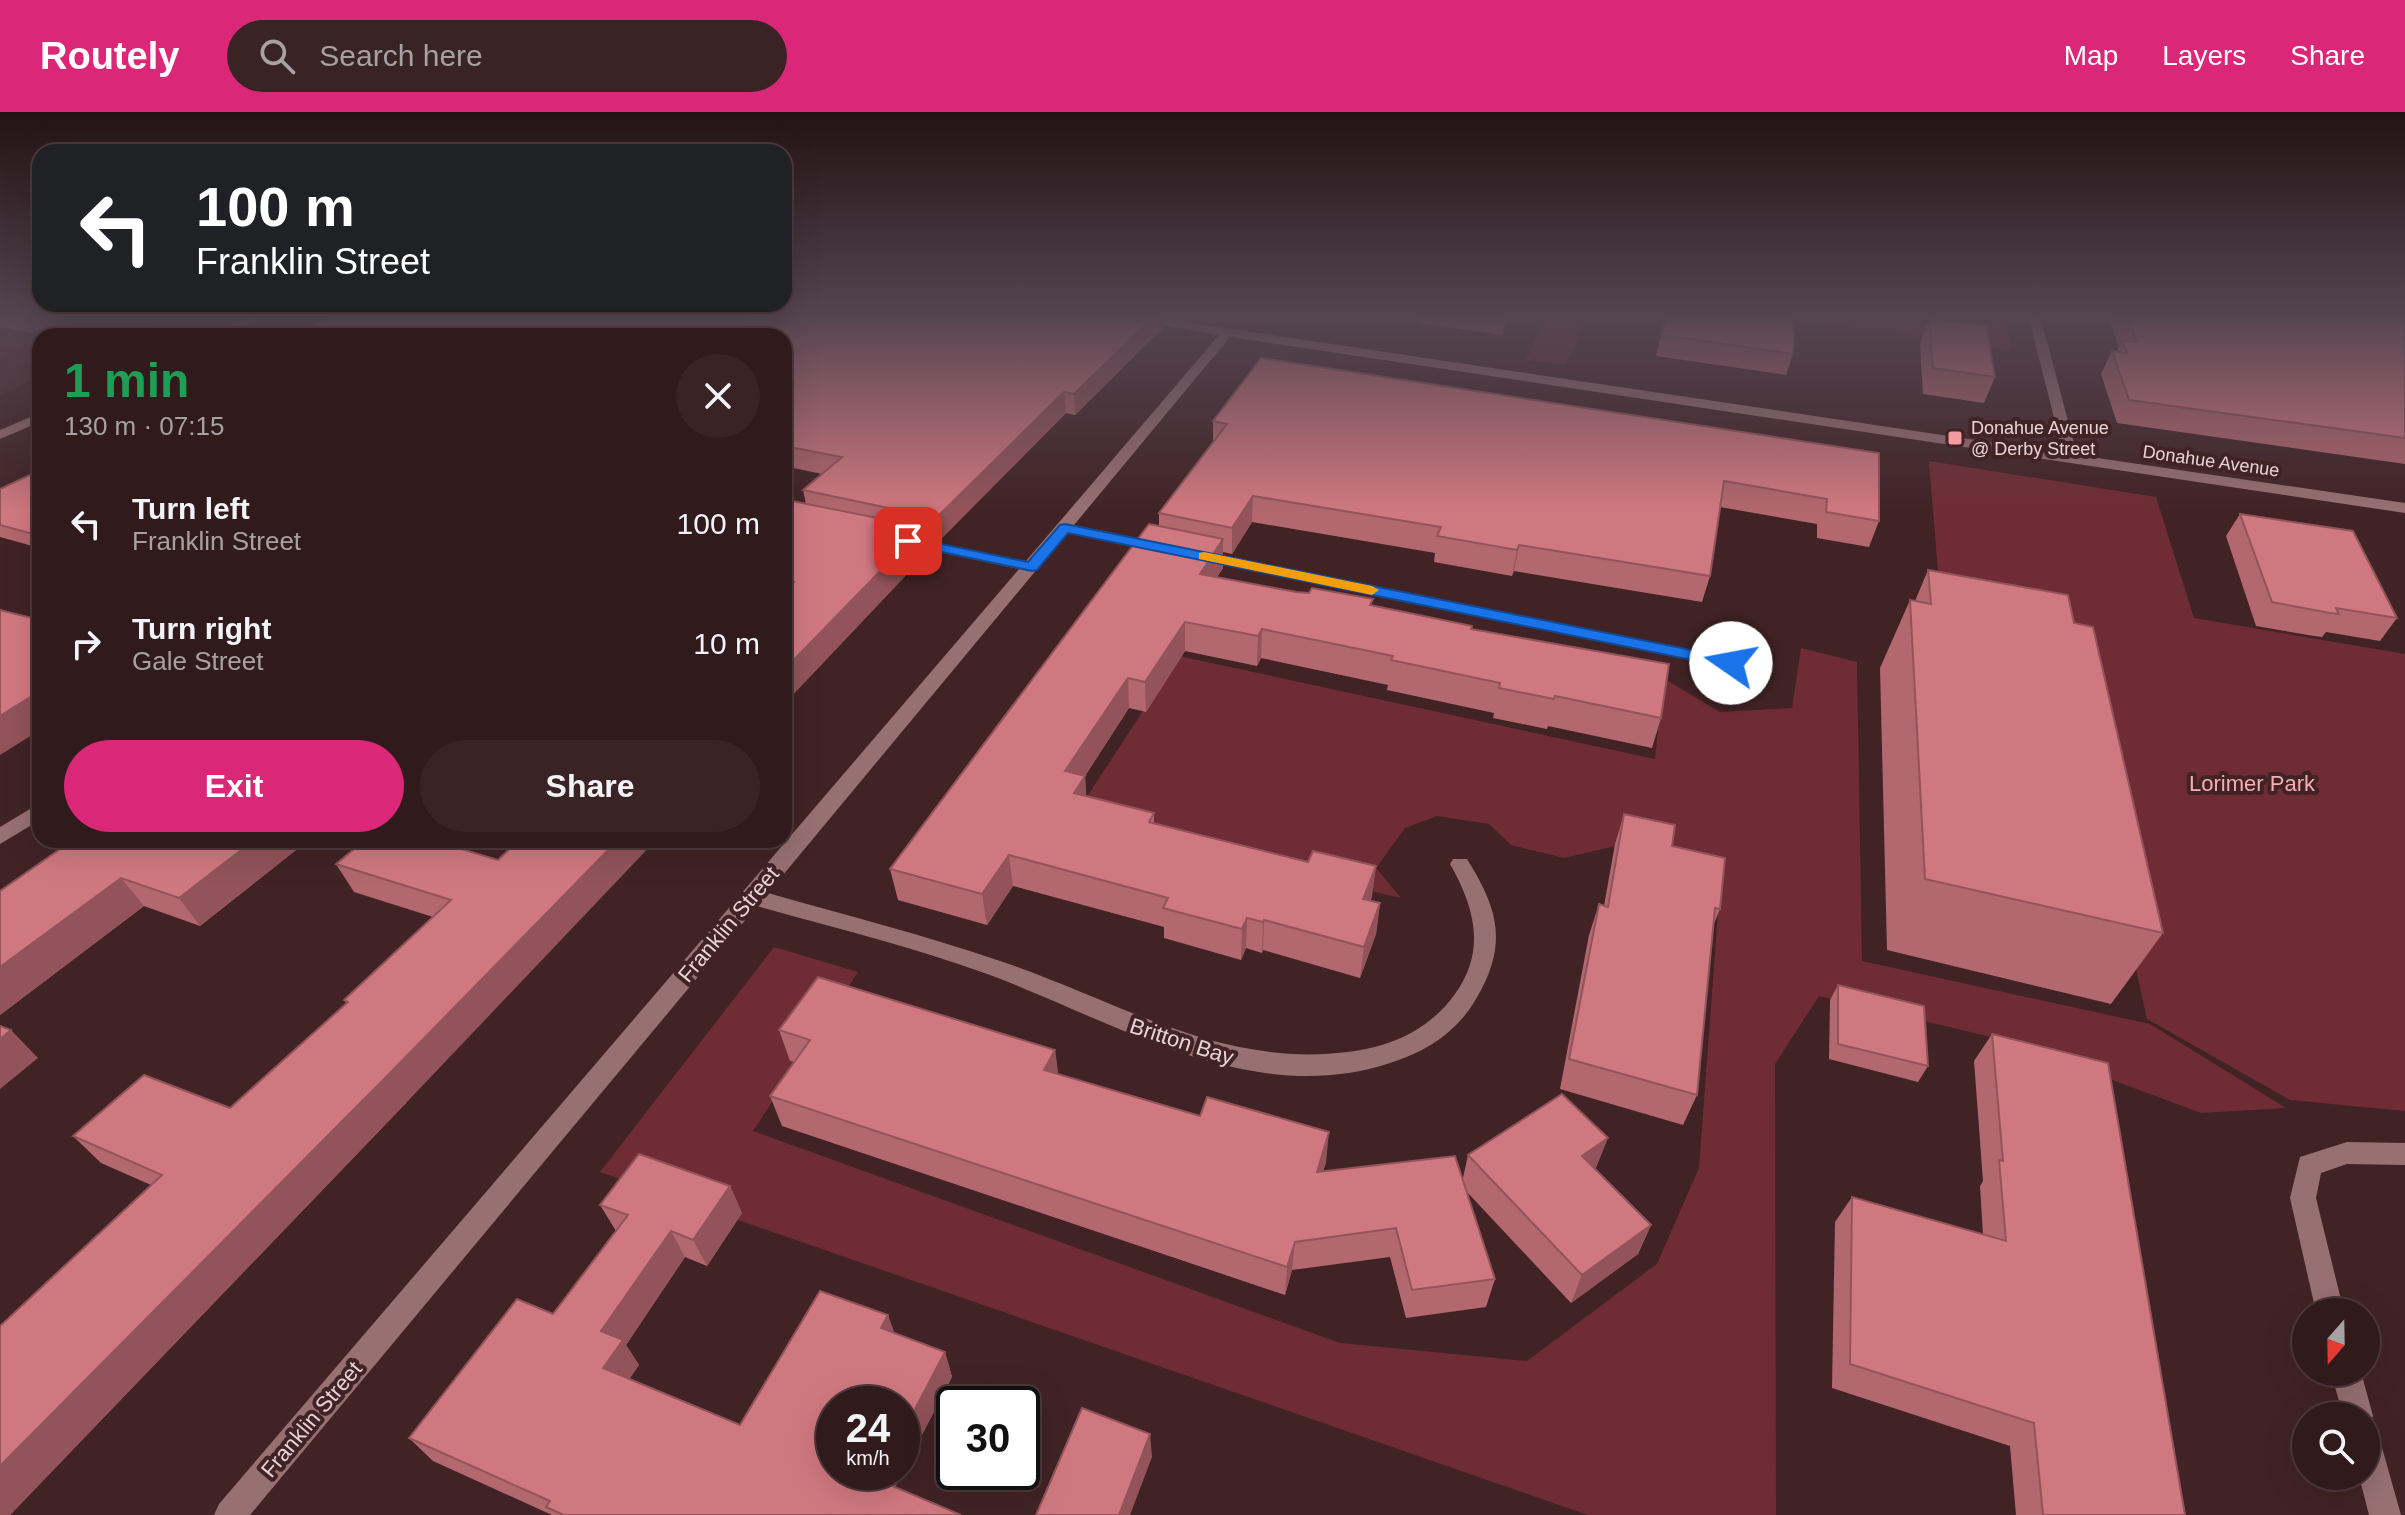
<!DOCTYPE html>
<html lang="en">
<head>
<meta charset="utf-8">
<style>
  body { margin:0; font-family:Helvetica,sans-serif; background:#392325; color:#f1f3f6; height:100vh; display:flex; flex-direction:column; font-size:30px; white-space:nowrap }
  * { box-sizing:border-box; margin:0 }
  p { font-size:26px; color:#a8a1a3 }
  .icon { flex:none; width:44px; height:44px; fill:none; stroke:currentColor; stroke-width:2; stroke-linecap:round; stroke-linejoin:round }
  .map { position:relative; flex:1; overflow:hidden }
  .side { position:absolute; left:32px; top:216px; width:760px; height:520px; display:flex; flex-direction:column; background:#311a1c; border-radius:24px; box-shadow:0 8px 32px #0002,0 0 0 2px #4c383b }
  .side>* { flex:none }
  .banner { position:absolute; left:32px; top:32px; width:760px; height:168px; border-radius:24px; box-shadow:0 8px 32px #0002,0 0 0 2px #4c383b; background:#202124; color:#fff; overflow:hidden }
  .needle { width:52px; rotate:200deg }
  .buttons { position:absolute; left:2292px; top:1186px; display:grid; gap:16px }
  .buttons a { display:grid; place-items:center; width:88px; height:88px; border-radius:50%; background:#311a1c; box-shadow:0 8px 32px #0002,0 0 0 2px #4c383b; font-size:40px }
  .speed { position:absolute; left:816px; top:1274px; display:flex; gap:16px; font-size:40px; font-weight:700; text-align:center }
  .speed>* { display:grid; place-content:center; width:104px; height:104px; border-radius:50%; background:#311a1c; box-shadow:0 8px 32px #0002,0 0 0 2px #4c383b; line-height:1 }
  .speed small { font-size:20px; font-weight:400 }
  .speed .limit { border:4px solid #111; border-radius:12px; background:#fff; color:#111 }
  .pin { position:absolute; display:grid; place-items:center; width:68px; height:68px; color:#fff; margin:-34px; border-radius:16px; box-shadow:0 4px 12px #0006 }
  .me { position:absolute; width:88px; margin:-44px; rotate:282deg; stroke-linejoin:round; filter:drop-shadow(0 0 6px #0008) }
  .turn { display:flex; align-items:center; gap:28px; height:168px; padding:0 32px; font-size:36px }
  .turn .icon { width:104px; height:104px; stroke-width:2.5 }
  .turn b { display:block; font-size:56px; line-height:68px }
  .round { display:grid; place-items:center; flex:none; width:84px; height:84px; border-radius:42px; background:#392325 }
  .head { display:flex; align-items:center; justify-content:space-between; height:136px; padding:0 32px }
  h1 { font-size:48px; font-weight:700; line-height:60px; color:#1e9e55 }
  .primary-button { display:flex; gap:16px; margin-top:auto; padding:16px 32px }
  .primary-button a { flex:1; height:92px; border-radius:48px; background:#db2777; color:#fff; font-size:32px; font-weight:700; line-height:92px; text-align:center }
  .primary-button a+a { background:#392325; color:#f1f3f6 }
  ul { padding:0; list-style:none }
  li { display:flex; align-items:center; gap:24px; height:120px; padding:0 32px }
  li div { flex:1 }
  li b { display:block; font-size:30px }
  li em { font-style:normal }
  header { display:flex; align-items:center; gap:48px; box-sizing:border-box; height:112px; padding:0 40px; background:#db2777; color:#fff }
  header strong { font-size:38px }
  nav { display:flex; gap:44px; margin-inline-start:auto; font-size:28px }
  .search { width:560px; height:72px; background:#392325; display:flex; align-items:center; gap:20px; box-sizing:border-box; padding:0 28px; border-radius:44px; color:#a8a1a3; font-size:30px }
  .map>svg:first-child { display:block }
  .built { fill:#502a2d }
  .green { fill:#6f2c34 }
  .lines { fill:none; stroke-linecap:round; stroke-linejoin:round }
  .minor { fill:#977072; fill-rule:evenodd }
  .wall { fill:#b3676e }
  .shaded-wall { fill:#92545a }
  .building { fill:#d07880; stroke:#92545a; stroke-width:2 }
  .route { fill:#1a73e8; stroke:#114b97; stroke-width:2 }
  .slow { fill:#f59e0b }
  .poi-dot { fill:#f49aa1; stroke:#412325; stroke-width:3 }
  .labels { text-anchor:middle; stroke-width:8; stroke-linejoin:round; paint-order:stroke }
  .far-poi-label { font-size:18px; fill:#e9d4d5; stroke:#412325; text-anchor:start }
  .far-street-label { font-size:18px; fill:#e9d4d5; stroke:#412325 }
  .park-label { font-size:22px; fill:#f5aeb2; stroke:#412325 }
  .street-label { font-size:22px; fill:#e9d4d5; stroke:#412325 }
</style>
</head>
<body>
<header>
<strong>Routely</strong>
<div class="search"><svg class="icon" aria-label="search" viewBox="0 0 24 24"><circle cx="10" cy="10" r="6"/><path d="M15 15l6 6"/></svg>Search here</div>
<nav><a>Map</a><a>Layers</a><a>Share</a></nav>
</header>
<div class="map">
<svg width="2405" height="1403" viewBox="0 0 2405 1403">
  <rect width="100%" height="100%" fill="#412325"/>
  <path class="built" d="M0 203H182L134 224H40V265L0 283Z"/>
  <g class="green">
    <path d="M1547 203H1587L1566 253 1526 248Z"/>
    <path d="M1764 203H2004L2011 238Z"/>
    <path d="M1929 349 2156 385 2194 506 2405 542V999L2290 988 2147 907 2062 520 1941 497Z"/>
    <path d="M1801 536 1857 550 1862 849 2150 912 2286 996 2201 1001 2008 929 1819 884 1775 952 1776 1403H1588L600 1060 774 835 858 860 753 1019 1340 1231 1527 1249 1657 1152 1699 1056 1721 760 1620 733 1564 746 1511 733 1489 712 1437 704 1405 716 1376 756 1401 786 1071 709 1179 544 1655 647 1663 566 1720 600 1792 596Z"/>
  </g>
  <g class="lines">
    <g class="minor">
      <path d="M249 203H266L225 224H209Z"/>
      <path d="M1104 203H1137L2063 341 2028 203H2040L2077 343 2405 391V401L1230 225 1074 413 1168 433V439L1067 421 768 781C845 803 924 823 1000 849 1116 888 1221 956 1347 940 1391 935 1429 918 1455 882 1487 838 1474 794 1450 752L1453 747H1467C1499 798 1508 833 1476 887 1457 920 1426 940 1390 951 1251 997 1116 910 990 863 914 835 835 816 757 794L250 1403H214L219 1392 1019 457 897 431V425L1026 449 1219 223Z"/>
      <path d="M40 301V310L0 327V318Z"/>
      <path d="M1197 438 1731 546 1740 551 1731 556 1191 446V440Z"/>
      <path d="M40 691V708L0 732V715Z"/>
      <path d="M2347 1030 2405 1031V1053L2347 1052 2321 1061 2316 1086 2344 1200H2316L2290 1086 2300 1045Z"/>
      <path d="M2331 1260H2361L2373 1304 2369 1315 2366 1316V1304H2343Z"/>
      <path d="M2366 1317 2377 1321 2381 1332 2401 1403H2369L2359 1364H2366Z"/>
    </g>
  </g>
  <g class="wall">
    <path d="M0 203H73L31 221 0 215Z"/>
    <path d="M335 203H1175L1173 205 1162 204 1163 216 1075 303 1066 301 940 428 925 425 927 441 784 592V391L806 392 803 378 822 362 784 354V224Z"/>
    <path d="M1419 203H1511L1502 223 1418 211Z"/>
    <path d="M2108 203H2405V352L2117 311 2101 262 2112 239 2117 240 2119 235Z"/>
    <path d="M1929 206 1995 265 1984 291 1923 282 1920 231Z"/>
    <path d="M1661 223 1793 242 1786 263 1656 244Z"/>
    <path d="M1213 309 1879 341V409L1869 435 1817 426V412L1720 395 1710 464 1702 490 1514 459 1512 464 1434 450 1435 441 1252 410 1232 442 1223 440V456L1217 465 1372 494 1471 517 1661 606 1652 636 1548 614 1547 617 1493 606 1494 601 1387 578 1388 573 1261 546 1257 554 1185 539 1146 600 1129 596 1085 664 1086 684 1154 701V711L1308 750 1376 754 1370 789 1380 791 1376 822 1360 866 1263 838 1262 841 1246 836 1241 848 1164 826V815L1013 774 987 813 898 788 890 757 1159 415V401L1213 330Z"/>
    <path d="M40 358V436L0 425V377Z"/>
    <path d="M2240 402 2397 506 2380 529 2326 520 2322 525 2314 524 2256 514 2226 424Z"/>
    <path d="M1928 458 2074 511 2163 821 2111 892 1887 838 1880 556 1910 488 1915 489Z"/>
    <path d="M1624 702 1672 734 1720 797 1713 814 1697 983 1683 1013 1560 977 1589 823 1599 792 1604 794 1615 732Z"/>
    <path d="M296 738 200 814 144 794 0 903V779Z"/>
    <path d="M498 748 406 991 10 1403H0L151 1073 101 1051 73 1024 230 996 346 891 344 888 433 805 354 780 336 752Z"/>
    <path d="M1838 873 1928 954 1918 970 1829 947 1830 888Z"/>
    <path d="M779 918 1055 938 1058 962 1326 1050 1323 1059 1463 1066 1468 1043 1596 1056 1595 1057 1651 1113 1638 1142 1571 1191 1466 1079 1495 1167 1486 1195 1406 1206 1390 1145 1292 1158 1285 1183 782 1014 770 984 795 950 790 949Z"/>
    <path d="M1992 922 2185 1403H2016L2010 1334 1832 1276 1835 1110 1852 1085 1983 1123 1980 1074 1983 1069 1974 949Z"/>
    <path d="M730 1074 742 1101 707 1154 685 1145 626 1233 639 1253 629 1267 740 1313 888 1203 894 1221 945 1240 952 1265 895 1375 961 1403H552L433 1349 409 1326 553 1202 616 1119 600 1093Z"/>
  </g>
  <g class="shaded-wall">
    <path d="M20 203H73L31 221Z"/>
    <path d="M1155 203H1162L1163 216 1075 303 1074 282Z"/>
    <path d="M1505 203H1511L1502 223Z"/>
    <path d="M1064 280 1066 301 940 428 936 406Z"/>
    <path d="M1253 384 1252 410 1232 442V416Z"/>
    <path d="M923 415 927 441 784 592V558Z"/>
    <path d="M1223 427V456L1200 491V462Z"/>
    <path d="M1519 433 1514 459 1512 464 1517 438Z"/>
    <path d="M1185 510V539L1146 600 1145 570Z"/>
    <path d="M1262 517 1261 546 1257 554 1258 524Z"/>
    <path d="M1128 566 1129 596 1085 664 1087 695 1068 690 1065 659Z"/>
    <path d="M40 579V618L0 643V604Z"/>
    <path d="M254 728H290L296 738 200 814 179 786Z"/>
    <path d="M618 728H656L406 991 10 1403H0V1354Z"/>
    <path d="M1009 743 1013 774 987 813 982 782Z"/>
    <path d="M1376 754 1372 785 1360 818 1363 787Z"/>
    <path d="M121 766 144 794 0 903V855Z"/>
    <path d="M1380 791 1376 822 1360 866 1364 835Z"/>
    <path d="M1247 806 1246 836 1241 848 1242 817Z"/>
    <path d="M1264 808 1263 838 1262 841 1263 810Z"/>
    <path d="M11 918 38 946 0 977V927Z"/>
    <path d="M1055 938 1059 969 1044 958Z"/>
    <path d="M1329 1020 1326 1050 1314 1089 1317 1060Z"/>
    <path d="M1608 1026 1596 1056 1571 1074 1582 1044Z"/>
    <path d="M730 1074 742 1101 707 1154 693 1128Z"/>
    <path d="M1651 1113 1638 1142 1571 1191 1582 1163Z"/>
    <path d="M671 1119 685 1145 626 1233 639 1253 620 1281 603 1256 601 1219Z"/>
    <path d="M1295 1130 1292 1158 1285 1183 1287 1155Z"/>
    <path d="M888 1203 897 1228 881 1216Z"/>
    <path d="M945 1240 952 1265 887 1390 878 1368 882 1360H902V1322Z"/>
    <path d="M1150 1322 1152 1345 1130 1403H1119Z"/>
  </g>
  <g class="building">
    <path d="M335 203H1155L1074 282 1064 280 936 406 803 378 842 345 784 334V224H292Z"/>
    <path d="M1667 203H1795L1793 242 1661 223Z"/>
    <path d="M2127 203H2405V326L2129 288 2112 239 2127 241 2122 229 2137 230Z"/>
    <path d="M1929 206 1986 214 1995 265 1933 256Z"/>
    <path d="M1261 246 1879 341V409L1826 400 1827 387 1724 369 1710 464 1519 433 1517 438 1437 424 1441 415 1253 384 1232 416 1159 401 1227 312 1213 309Z"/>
    <path d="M40 358V424L0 413V377Z"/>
    <path d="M787 388 923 415 784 558V480L794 470 784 468V391Z"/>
    <path d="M2240 402 2353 419 2397 506 2336 496 2339 502 2330 501 2272 490Z"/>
    <path d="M1149 412 1223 427 1200 462 1296 480 1309 481 1312 476 1373 487 1370 493 1472 514 1471 517 1669 552 1661 606 1555 584 1554 587 1499 576 1500 571 1391 548 1393 544 1262 517 1258 524 1185 510 1145 570 1128 566 1065 659 1085 664 1074 681 1154 701 1149 710 1308 750 1313 739 1376 754 1363 787 1380 791 1364 835 1264 808 1263 810 1247 806 1242 817 1163 796 1168 786 1009 743 982 782 890 757Z"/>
    <path d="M1928 458 2068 483 2074 511 2093 515 2163 821 1925 767 1910 488 1931 492Z"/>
    <path d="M0 498 40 508V579L0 604Z"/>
    <path d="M1624 702 1675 713 1672 734 1725 746 1720 797 1715 796 1697 983 1569 947 1599 792 1608 795Z"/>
    <path d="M73 728H254L179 786 121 766 0 855V779Z"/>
    <path d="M365 728H431L498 748 519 728H618L387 964 0 1354V1214L162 1063 73 1024 144 963 230 996 348 890 344 888 451 788 336 752Z"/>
    <path d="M818 865 1055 938 1044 958 1200 1004 1207 985 1329 1020 1317 1060 1455 1044 1495 1167 1412 1178 1396 1116 1295 1130 1287 1155 770 984 810 928 779 918Z"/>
    <path d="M1838 873 1924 894 1928 954 1838 932Z"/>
    <path d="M0 914 11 918 0 927Z"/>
    <path d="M1992 922 2108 951 2185 1403H2043L2034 1311 1850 1252 1852 1085 2006 1129 1999 1048 2003 1049Z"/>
    <path d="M1562 982 1608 1026 1582 1044 1651 1113 1582 1163 1468 1043Z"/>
    <path d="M639 1042 730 1074 693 1128 671 1119 601 1219 623 1228 603 1256 740 1313 820 1179 888 1203 881 1216 945 1240 902 1322V1292H834V1360H882L878 1368 961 1403H564L546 1395 550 1389 409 1326 517 1187 553 1202 628 1103 600 1093Z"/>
    <path d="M1082 1296 1150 1322 1119 1403H1036Z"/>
  </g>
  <linearGradient id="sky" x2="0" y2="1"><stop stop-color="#241314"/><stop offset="0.51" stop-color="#544551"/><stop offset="1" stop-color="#544551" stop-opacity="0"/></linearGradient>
  <rect width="2405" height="400" fill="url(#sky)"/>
  <path class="route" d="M1065 412 1731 546 1739 551 1731 556 1068 421 1037 458 1032 459 908 433 901 429 908 425 1028 450 1060 413Z"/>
  <path class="slow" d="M1204 440 1372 474 1379 478 1372 483 1199 447V441Z"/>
  <rect class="poi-dot" x="1947" y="318" width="16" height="16" rx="4"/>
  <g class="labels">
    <g class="far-poi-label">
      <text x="1971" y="322">Donahue Avenue<tspan x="1971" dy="21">@ Derby Street</tspan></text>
    </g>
    <g class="far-street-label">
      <text transform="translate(2211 349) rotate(8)" y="6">Donahue Avenue</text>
    </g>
    <g class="park-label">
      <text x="2252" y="679">Lorimer Park</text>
    </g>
    <g class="street-label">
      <text transform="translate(728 812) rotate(-50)" y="8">Franklin Street</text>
      <text transform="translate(1182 929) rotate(18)" y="8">Britton Bay</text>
      <text transform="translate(311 1307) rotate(-50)" y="8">Franklin Street</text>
    </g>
  </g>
</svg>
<div class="buttons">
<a><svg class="needle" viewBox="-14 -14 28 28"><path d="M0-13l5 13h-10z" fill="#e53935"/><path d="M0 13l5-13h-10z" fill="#a8a1a3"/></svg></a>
<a><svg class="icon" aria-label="search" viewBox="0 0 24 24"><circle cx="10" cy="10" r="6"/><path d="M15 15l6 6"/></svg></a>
</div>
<div class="speed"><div>24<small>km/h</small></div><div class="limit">30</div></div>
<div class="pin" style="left:908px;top:429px;background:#d93025"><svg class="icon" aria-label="arrive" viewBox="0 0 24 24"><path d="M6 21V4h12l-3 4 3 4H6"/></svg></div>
<svg class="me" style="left:1731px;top:551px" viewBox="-20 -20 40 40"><circle r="19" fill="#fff"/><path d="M0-13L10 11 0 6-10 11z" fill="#1a73e8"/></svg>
<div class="banner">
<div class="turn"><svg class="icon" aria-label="left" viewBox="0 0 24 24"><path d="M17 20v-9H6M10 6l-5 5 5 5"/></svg><div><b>100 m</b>Franklin Street</div></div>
</div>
<section class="side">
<div class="head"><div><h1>1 min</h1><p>130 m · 07:15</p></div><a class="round"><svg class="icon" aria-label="close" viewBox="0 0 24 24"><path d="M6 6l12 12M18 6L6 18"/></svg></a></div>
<ul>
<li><svg class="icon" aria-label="left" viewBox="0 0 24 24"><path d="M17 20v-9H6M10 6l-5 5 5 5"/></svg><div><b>Turn left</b><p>Franklin Street</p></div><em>100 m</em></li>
<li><svg class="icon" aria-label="right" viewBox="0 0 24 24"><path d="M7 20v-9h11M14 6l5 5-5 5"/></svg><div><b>Turn right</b><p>Gale Street</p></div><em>10 m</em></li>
</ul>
<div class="primary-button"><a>Exit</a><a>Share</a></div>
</section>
</div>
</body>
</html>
